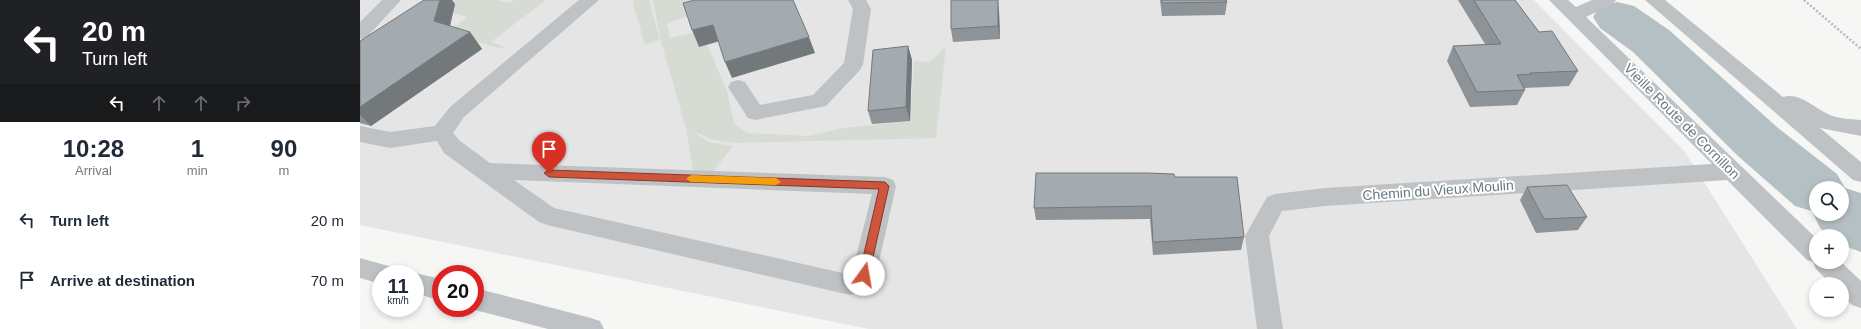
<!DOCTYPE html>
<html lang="en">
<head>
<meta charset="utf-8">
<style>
  body { margin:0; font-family:Arial,sans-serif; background:#f6f6f7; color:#1f2937; height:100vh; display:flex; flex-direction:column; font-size:15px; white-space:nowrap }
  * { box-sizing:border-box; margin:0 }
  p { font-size:13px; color:#747a83 }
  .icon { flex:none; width:22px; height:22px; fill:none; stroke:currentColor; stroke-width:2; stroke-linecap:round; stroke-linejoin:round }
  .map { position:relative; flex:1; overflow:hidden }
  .side { display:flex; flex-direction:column; background:#fff; width:360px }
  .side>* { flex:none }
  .banner { background:#202124; color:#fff; overflow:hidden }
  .fabs { position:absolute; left:1449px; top:181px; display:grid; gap:8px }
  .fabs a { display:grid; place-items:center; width:40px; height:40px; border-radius:50%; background:#fff; box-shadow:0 2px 6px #0003; font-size:20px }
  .speed { position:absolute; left:12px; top:265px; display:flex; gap:8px; font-size:20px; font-weight:700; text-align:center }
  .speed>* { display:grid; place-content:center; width:52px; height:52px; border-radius:50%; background:#fff; box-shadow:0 2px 6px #0003; line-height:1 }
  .speed small { font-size:10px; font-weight:400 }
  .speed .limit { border:6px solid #d22; background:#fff; color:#111 }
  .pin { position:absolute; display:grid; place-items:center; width:34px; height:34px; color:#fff; margin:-41px -17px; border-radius:50% 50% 50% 0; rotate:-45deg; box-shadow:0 0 4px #0007 }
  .pin .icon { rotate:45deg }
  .me { position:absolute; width:44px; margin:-22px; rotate:13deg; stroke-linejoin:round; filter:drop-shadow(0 0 3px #0008) }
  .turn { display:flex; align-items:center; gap:14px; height:84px; padding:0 16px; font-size:18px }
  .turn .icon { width:52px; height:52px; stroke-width:2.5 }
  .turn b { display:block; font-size:28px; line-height:34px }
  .lanes { display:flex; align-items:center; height:38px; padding:0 16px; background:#0003; justify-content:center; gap:20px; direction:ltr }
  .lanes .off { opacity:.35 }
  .eta { display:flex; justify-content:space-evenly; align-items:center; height:68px; text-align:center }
  .eta b { font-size:24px; font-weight:600; line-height:28px }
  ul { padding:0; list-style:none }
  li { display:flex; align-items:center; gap:12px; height:60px; padding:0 16px }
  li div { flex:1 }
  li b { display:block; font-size:15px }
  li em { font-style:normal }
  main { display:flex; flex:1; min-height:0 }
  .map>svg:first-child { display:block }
  .built { fill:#e4e5e4 }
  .green { fill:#d6dbd3 }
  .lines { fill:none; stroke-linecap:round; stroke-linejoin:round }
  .river { fill:#b4c0c3; fill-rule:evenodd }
  .path { stroke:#b8bbbd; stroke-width:2.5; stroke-dasharray:2 2; stroke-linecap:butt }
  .minor { fill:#bec2c5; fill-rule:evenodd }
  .wall { fill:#8d9397 }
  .shaded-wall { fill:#73787b }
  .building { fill:#a4abb0; stroke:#73787b }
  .route { fill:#ce543b; stroke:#863726 }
  .slow { fill:#f59e0b }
  .labels { text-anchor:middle; stroke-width:4; stroke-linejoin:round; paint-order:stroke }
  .street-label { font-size:14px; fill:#697881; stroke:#fff }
</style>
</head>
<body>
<main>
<section class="side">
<div class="banner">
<div class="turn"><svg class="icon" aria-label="left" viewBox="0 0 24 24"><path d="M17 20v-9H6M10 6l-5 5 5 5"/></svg><div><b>20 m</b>Turn left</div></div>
<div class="lanes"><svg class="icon" aria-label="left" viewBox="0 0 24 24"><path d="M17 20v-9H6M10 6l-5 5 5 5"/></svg><svg class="icon off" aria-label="ahead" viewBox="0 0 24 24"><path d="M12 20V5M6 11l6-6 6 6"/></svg><svg class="icon off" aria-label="ahead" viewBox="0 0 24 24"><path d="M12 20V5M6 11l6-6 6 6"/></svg><svg class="icon off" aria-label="right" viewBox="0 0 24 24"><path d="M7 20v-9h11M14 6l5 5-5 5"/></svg></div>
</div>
<div class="eta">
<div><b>10:28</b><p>Arrival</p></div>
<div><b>1</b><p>min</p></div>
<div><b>90</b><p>m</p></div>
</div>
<ul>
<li><svg class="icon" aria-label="left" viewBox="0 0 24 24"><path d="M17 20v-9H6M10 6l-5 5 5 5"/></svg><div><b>Turn left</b></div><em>20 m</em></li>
<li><svg class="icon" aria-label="arrive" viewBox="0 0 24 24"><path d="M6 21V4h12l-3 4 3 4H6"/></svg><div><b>Arrive at destination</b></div><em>70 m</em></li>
</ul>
</section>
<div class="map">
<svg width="1501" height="329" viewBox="0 0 1501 329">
  <rect width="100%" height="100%" fill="#f6f6f4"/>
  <path class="built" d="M0 0H1174L1325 152 1437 329H509L0 225Z"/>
  <g class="green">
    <path d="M82 0H138L150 3 154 0H186L131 42 145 47 139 48 87 33 108 17 89 12H74Z"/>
    <path d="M273 0H289L300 40 285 44 274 8Z"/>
    <path d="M293 0H369L346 11 307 23 310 38 333 33 339 46 347 44 367 91 374 123 387 133 448 136 484 128 550 121 554 61 570 62 586 46 576 138 374 143 354 140 330 130 349 142 373 146 352 173 333 171 326 128 301 41Z"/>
  </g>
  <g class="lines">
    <path class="river" d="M1257 2 1274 6 1309 30 1418 128 1477 174 1485 188 1501 193V252L1482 245V236H1470L1460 228 1452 211 1435 206 1378 156 1273 52 1240 28 1233 17 1240 6ZM1456 188H1482V214H1456Z"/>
    <path class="path" d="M1444 0 1501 49"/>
    <g class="minor">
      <path d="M22 0H41L7 37 0 39V22Z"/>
      <path d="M219 0H239L104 117 93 133 100 141 130 163 525 177 533 180 536 186 516 275C511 286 501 292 490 295L187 225 179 222 84 153 77 141 30 148 0 142V126L30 132 75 126 90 107ZM154 180 512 194 493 269 487 274 194 208Z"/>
      <path d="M488 0H506L511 9 503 65 500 70 466 106 395 120 388 118 368 87 371 82 378 80 385 82 400 105 453 95 484 63 493 9Z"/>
      <path d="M1189 0H1208L1216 7 1232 0H1256L1253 4 1226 17 1456 238V262H1481L1501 281V308L1492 305 1482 295V284H1471L1456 269 1453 262 1447 260 1367 180 965 206 922 211 909 236 923 329H897L885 236 907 197 915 194 965 188 1352 164Z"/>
      <path d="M1285 0H1305L1423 97C1440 92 1455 109 1470 115 1479 119 1491 119 1501 120V136L1460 128 1501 162V182L1493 180Z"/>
      <path d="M0 258 32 267 35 274H21V284L0 278Z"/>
      <path d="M55 273 81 279V301L55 293V274H51Z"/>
      <path d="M115 288 231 318 240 321 244 329H188L115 310 110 308H115Z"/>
    </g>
  </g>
  <g class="wall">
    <path d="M800 0H866L867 2 865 15 802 16Z"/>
    <path d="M1098 0H1155L1179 32 1218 71 1209 86 1164 88 1165 90 1157 105 1110 107 1087 61 1093 46 1125 44Z"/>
    <path d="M95 4 90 26 110 32 122 49 11 126 0 123V41Z"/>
    <path d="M639 11 640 39 593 42 591 29Z"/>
    <path d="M548 46 552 60 550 121 512 124 508 111Z"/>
    <path d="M815 177 884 237 881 250 793 255 790 219 676 220 674 208Z"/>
    <path d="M1167 187 1227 217 1218 230 1176 233 1160 200Z"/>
  </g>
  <g class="shaded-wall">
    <path d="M80 0H92L95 4 87 38 74 21Z"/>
    <path d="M638 0 639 11 640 39 638 26Z"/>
    <path d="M353 25 360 41 339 47 332 30Z"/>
    <path d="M110 32 122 49 11 126 0 115V107Z"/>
    <path d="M449 37 455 53 372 78 365 62Z"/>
    <path d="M548 46 552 60 550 121 546 107Z"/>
  </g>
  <g class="building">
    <path d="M64 0H80L74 21 110 32 0 107V41Z"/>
    <path d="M335 0H433L449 37 365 62 353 25 332 30 323 3Z"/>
    <path d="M591 0H638V26L591 29Z"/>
    <path d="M802 0H866L867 2 802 3Z"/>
    <path d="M1114 0H1155L1179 32 1192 31 1218 71 1170 73 1171 74 1157 75 1165 90 1117 92 1093 46 1141 44Z"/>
    <path d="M548 46 546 107 508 111 513 50Z"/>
    <path d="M676 173H787L814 174 815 177H877L884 237 793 242 791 206 674 208Z"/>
    <path d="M1207 185 1227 217 1184 219 1167 187Z"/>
  </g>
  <path class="route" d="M189 170 525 182 529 186 509 275 508 278H500L499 275 519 189 189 177 184 173Z"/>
  <path class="slow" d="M331 175 416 178 421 182 416 185 331 182 326 179Z"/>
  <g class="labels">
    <g class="street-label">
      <text transform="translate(1322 121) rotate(45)" y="5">Vieille Route de Cornillon</text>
      <text transform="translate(1078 190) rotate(-4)" y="5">Chemin du Vieux Moulin</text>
    </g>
  </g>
</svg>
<div class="fabs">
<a><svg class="icon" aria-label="search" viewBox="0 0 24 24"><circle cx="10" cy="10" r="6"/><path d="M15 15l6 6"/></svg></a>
<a>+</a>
<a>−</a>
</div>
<div class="speed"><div>11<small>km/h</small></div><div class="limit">20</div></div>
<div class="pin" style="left:189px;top:173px;background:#d93025"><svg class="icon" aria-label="arrive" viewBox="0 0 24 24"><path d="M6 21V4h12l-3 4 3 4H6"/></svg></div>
<svg class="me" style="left:504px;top:275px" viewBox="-20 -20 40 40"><circle r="19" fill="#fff"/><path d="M0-13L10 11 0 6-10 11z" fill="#ce543b"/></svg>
</div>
</main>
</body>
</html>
